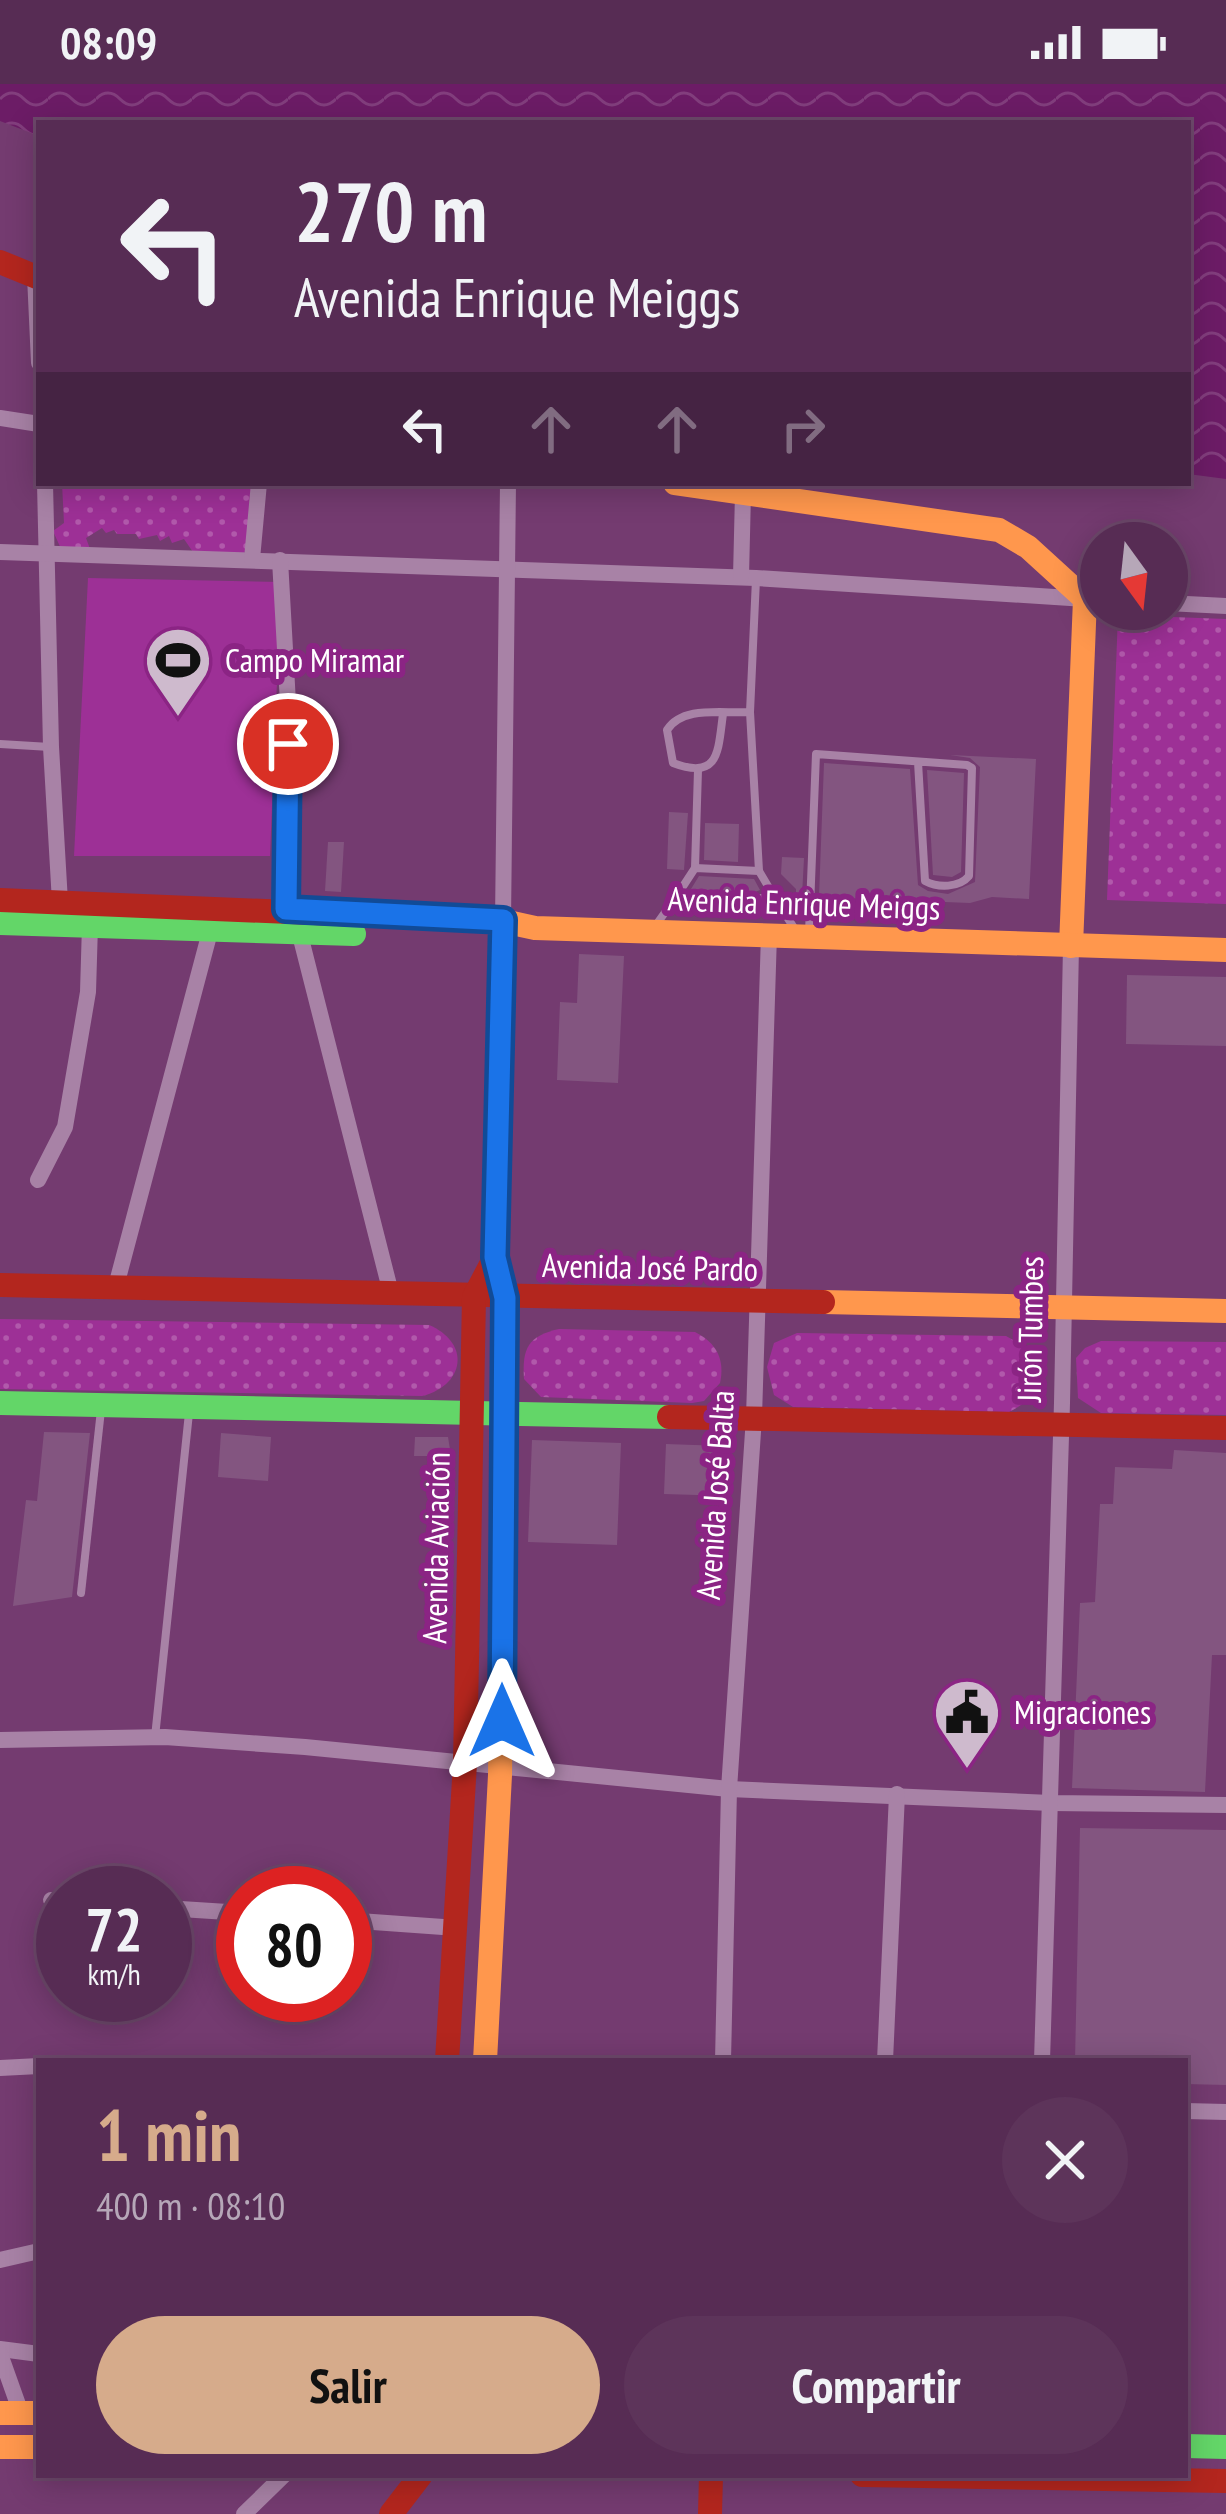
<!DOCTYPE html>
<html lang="es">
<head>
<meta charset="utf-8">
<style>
  body { margin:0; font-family:"PT Sans Narrow",sans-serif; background:#5d345a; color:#f1f3f6; height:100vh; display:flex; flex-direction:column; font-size:45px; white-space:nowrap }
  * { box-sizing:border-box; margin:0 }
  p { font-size:39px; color:#b6a7b8 }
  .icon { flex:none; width:66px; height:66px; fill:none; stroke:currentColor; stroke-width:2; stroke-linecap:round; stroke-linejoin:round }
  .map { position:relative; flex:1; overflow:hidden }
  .side { position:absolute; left:36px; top:1974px; width:1152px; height:420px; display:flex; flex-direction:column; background:#572c54; border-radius:0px; box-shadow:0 6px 30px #0003,0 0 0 3px #6d486b }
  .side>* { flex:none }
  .banner { position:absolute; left:36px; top:36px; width:1155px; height:366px; border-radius:0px; box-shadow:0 6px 30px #0003,0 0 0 3px #6d486b; background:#572c54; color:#f1f3f6; overflow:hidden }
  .needle { width:78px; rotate:165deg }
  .tools { position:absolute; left:1080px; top:438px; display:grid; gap:24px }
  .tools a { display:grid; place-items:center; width:108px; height:108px; border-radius:50%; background:#572c54; box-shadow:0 6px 30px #0003,0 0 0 3px #6d486b; font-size:60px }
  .speed { position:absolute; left:36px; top:1782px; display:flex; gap:24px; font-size:60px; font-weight:700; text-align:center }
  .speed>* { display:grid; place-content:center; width:156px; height:156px; border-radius:50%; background:#572c54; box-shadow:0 6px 30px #0003,0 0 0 3px #6d486b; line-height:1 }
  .speed small { font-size:30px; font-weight:400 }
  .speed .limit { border:18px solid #d22; background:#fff; color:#111 }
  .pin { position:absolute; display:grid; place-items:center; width:102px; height:102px; color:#fff; margin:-51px; border:6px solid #fff; border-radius:50%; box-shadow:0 3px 12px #0007 }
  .me { position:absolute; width:132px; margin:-66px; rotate:0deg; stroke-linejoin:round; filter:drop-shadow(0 0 9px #0008) }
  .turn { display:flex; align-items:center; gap:42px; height:252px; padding:0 60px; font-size:54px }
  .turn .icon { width:156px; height:156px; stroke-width:2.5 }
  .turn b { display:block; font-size:84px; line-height:102px }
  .lanes { display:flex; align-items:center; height:114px; padding:0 60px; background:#0003; justify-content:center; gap:60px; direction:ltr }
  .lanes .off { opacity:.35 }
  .round { display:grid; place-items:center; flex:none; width:126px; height:126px; border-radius:63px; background:#5d345a }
  .head { display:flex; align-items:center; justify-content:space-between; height:204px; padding:0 60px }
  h1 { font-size:72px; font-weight:800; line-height:90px; color:#d6ab8b }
  .action { display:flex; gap:24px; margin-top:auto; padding:24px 60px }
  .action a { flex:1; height:138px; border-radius:72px; background:#d6ab8b; color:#111; font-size:48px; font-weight:800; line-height:138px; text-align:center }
  .action a+a { background:#5d345a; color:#f1f3f6 }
  .status { display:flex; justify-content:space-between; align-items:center; height:84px; padding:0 60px; background:#572c54; direction:ltr }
  .status svg { height:33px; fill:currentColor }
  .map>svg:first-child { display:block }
  .park { fill:url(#park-dots) }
  .pitch { fill:#9d3096 }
  .water { fill:url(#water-waves) }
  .building { fill:#835580 }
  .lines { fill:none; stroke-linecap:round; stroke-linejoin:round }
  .lane { stroke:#a882a6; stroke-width:8 }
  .street { stroke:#a882a6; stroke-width:16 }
  .fast { stroke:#63d668; stroke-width:24 }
  .slow { stroke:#ff974d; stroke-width:24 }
  .jam { stroke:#b3261e; stroke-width:24 }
  .route-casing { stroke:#114b97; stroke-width:30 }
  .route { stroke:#1a73e8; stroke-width:21 }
  .labels { text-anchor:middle; stroke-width:12; stroke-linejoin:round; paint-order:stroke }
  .poi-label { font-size:33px; fill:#fff; stroke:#8b2484; text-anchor:start }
  .street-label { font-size:33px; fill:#fff; stroke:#8b2484 }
</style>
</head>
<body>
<div class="status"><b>08:09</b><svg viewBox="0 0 49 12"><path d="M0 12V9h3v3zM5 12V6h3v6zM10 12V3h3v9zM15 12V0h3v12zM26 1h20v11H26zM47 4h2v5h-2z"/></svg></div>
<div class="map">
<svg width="1226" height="2430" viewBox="0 0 1226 2430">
  <defs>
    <pattern id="park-dots" width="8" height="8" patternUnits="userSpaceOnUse" patternTransform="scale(3)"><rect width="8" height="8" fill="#9d3096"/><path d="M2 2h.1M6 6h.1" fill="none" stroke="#b159ab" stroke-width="1.8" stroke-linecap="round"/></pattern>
    <pattern id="water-waves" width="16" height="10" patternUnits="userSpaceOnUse" patternTransform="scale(3)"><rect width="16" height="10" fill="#6c1c66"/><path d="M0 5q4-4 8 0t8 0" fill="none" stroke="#823e7d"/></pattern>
  </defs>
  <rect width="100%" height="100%" fill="#743b70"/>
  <g class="park">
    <path d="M62 399H253L246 465 243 471H195L184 455 172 459 169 452 160 457 157 451 139 455 136 450H117L114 446 106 449 102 444 86 454 90 465 62 467 53 447 64 439Z"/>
    <path d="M1118 531 1226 535V820L1107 816Z"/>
    <path d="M0 1235 429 1241C471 1259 465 1301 422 1312L0 1305Z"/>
    <path d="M559 1245 695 1248C717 1259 725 1276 720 1299L704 1317 692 1319 541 1313 524 1295C522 1264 528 1252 559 1245Z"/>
    <path d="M797 1249 1006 1252 1031 1266C1043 1293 1037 1315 1009 1328L793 1323 774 1311 767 1283 774 1259Z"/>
    <path d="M1101 1257 1226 1258V1331L1101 1329 1078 1314 1076 1274 1085 1264Z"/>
  </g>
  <path class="pitch" d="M88 494 281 498 270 772H74Z"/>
  <path class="water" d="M0 0H1226V395L1188 390V39H39V52L0 37Z"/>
  <g class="building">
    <path d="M950 671 1036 675 1029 815 992 813 970 819 819 813 824 679 910 685 918 801 928 807 948 810 975 798 980 683 970 674Z"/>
    <path d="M927 686 964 689 961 788 952 793 933 791Z"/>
    <path d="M669 728 688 729 684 786 667 785Z"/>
    <path d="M705 739 739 740 738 778 704 776Z"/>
    <path d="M328 758H344L341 808 325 807Z"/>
    <path d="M782 773 804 774 802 812H796V805L781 790Z"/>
    <path d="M699 792 754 795 760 806 753 809 751 815 759 825 688 823 696 816 691 805Z"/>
    <path d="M579 870 624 872 618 999 557 996 560 918 577 919Z"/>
    <path d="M1127 891 1226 893V962L1126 960Z"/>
    <path d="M44 1348 90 1349 72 1513 13 1522 26 1416 37 1417Z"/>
    <path d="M221 1349 271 1353 268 1397 218 1393Z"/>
    <path d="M415 1353H448L451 1372H414Z"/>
    <path d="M532 1356 621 1359 617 1461 528 1458Z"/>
    <path d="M666 1360 723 1362 732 1371 730 1412 664 1410Z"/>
    <path d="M1174 1366 1226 1369V1571H1212L1205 1708 1072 1704 1080 1519 1095 1518 1100 1420H1113L1115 1383 1172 1385Z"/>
    <path d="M1080 1744 1226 1746V2001L1185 2000V1977H1075Z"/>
  </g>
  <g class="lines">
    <g class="lane">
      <path d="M756 495 750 628 759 787"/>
      <path d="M723 630C718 666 720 697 673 679L667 646C683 621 723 630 750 628"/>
      <path d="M0 660 50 663"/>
      <path d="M695 784 698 686"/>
      <path d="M676 813 695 784 759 787 775 814"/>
      <path d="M759 814H775L794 844"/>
      <path d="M656 841 676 813H688"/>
      <path d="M809 849 816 670 967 681 972 684 969 792C959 804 938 804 925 797L918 678"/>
      <path d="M81 1509 101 1326"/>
      <path d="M155 1653 189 1329"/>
    </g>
    <g class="street">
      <path d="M35 192 39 279"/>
      <path d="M0 334 39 340"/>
      <path d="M45 399 51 663 60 818"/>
      <path d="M0 468 756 494 1101 516"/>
      <path d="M252 475 259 399"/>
      <path d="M280 476 288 619 286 825"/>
      <path d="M741 493 743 409"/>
      <path d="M1167 519 1226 522"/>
      <path d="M503 837 508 399"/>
      <path d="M299 847 391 1209"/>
      <path d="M38 1096 65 1043 88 908 90 841"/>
      <path d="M116 1202 211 844"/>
      <path d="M0 1656 165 1653 305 1663 729 1705 1051 1719 1226 1721"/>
      <path d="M51 1816 63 1817"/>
      <path d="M165 1824 243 1829"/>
      <path d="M345 1836 457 1844"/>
      <path d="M723 1977 729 1705 754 1333 769 850"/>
      <path d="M885 1977 897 1710"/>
      <path d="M1042 1977 1062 1319 1071 862"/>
      <path d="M0 1984 39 1982"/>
      <path d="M1185 2027 1226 2028"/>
      <path d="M0 2176 39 2167"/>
      <path d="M0 2265 39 2270"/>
      <path d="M0 2270 21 2329"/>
      <path d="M244 2430 284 2391"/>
    </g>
    <g class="fast">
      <path d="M0 839 354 850"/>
      <path d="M0 1319 669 1333"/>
      <path d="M1185 2362 1226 2363"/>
    </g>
    <g class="slow">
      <path d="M675 399 999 446 1028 463 1085 515 1071 862"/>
      <path d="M503 837 535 844 1226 866"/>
      <path d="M823 1218 1226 1227"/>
      <path d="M485 1977 500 1691 505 1285"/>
      <path d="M0 2329H39"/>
      <path d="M0 2363H39"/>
    </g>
    <g class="jam">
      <path d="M0 178 39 194"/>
      <path d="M0 816 503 837 495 1173 505 1213V1285"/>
      <path d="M0 1201 823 1218"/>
      <path d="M669 1333 1226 1344"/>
      <path d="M447 1977 465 1679 474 1213 495 1173"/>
      <path d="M862 2391 1226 2397"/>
      <path d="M391 2430 421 2391"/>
      <path d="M710 2430 711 2391"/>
    </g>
  </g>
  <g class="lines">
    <defs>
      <path id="route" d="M288 660 286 825 503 836 495 1173 505 1214 502 1637"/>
    </defs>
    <use href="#route" class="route-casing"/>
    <use href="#route" class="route"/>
  </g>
  <defs>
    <symbol id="stadium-pin" viewBox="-11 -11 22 30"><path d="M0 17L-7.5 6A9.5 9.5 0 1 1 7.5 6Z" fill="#cebacd" stroke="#8b2484"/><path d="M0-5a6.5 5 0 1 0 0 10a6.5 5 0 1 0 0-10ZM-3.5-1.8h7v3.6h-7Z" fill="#111"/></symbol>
    <symbol id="civic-pin" viewBox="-11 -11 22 30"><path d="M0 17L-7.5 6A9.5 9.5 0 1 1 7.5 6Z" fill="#cebacd" stroke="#8b2484"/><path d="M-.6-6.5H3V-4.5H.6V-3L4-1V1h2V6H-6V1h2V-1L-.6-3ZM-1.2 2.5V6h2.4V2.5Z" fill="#111"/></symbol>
  </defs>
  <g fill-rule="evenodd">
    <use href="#stadium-pin" x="140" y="538" width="76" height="104"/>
    <use href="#civic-pin" x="929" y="1590" width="76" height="104"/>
  </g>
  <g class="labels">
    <g class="poi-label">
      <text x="225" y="588">Campo Miramar</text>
      <text x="1014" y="1640">Migraciones</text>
    </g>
    <g class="street-label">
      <text transform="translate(804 819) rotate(2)" y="12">Avenida Enrique Meiggs</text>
      <text transform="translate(650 1183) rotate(1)" y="12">Avenida José Pardo</text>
      <text transform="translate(1030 1245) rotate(-89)" y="12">Jirón Tumbes</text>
      <text transform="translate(715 1411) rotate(-86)" y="12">Avenida José Balta</text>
      <text transform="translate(436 1464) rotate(-89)" y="12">Avenida Aviación</text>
    </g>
  </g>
</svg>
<div class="tools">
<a><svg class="needle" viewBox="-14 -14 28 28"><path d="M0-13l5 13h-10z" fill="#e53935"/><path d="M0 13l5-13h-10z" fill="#b6a7b8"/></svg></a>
</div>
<div class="speed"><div>72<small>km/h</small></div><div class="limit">80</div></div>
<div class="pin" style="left:288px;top:660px;background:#d93025"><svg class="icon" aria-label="arrive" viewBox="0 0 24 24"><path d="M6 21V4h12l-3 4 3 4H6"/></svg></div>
<svg class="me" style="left:502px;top:1637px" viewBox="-20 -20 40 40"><path d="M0-17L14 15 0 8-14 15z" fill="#1a73e8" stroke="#fff" stroke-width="4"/></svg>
<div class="banner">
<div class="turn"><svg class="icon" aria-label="left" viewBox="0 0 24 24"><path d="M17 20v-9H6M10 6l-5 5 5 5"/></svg><div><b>270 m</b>Avenida Enrique Meiggs</div></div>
<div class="lanes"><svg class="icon" aria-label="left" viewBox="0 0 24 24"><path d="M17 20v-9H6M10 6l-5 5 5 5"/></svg><svg class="icon off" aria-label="ahead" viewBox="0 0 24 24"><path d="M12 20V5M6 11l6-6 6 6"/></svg><svg class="icon off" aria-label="ahead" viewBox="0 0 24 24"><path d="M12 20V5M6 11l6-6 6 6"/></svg><svg class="icon off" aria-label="right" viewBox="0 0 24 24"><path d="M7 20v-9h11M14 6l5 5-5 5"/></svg></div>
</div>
<section class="side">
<div class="head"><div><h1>1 min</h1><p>400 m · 08:10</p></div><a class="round"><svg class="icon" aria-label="close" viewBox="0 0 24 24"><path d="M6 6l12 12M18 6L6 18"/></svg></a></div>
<div class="action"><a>Salir</a><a>Compartir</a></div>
</section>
</div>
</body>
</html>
